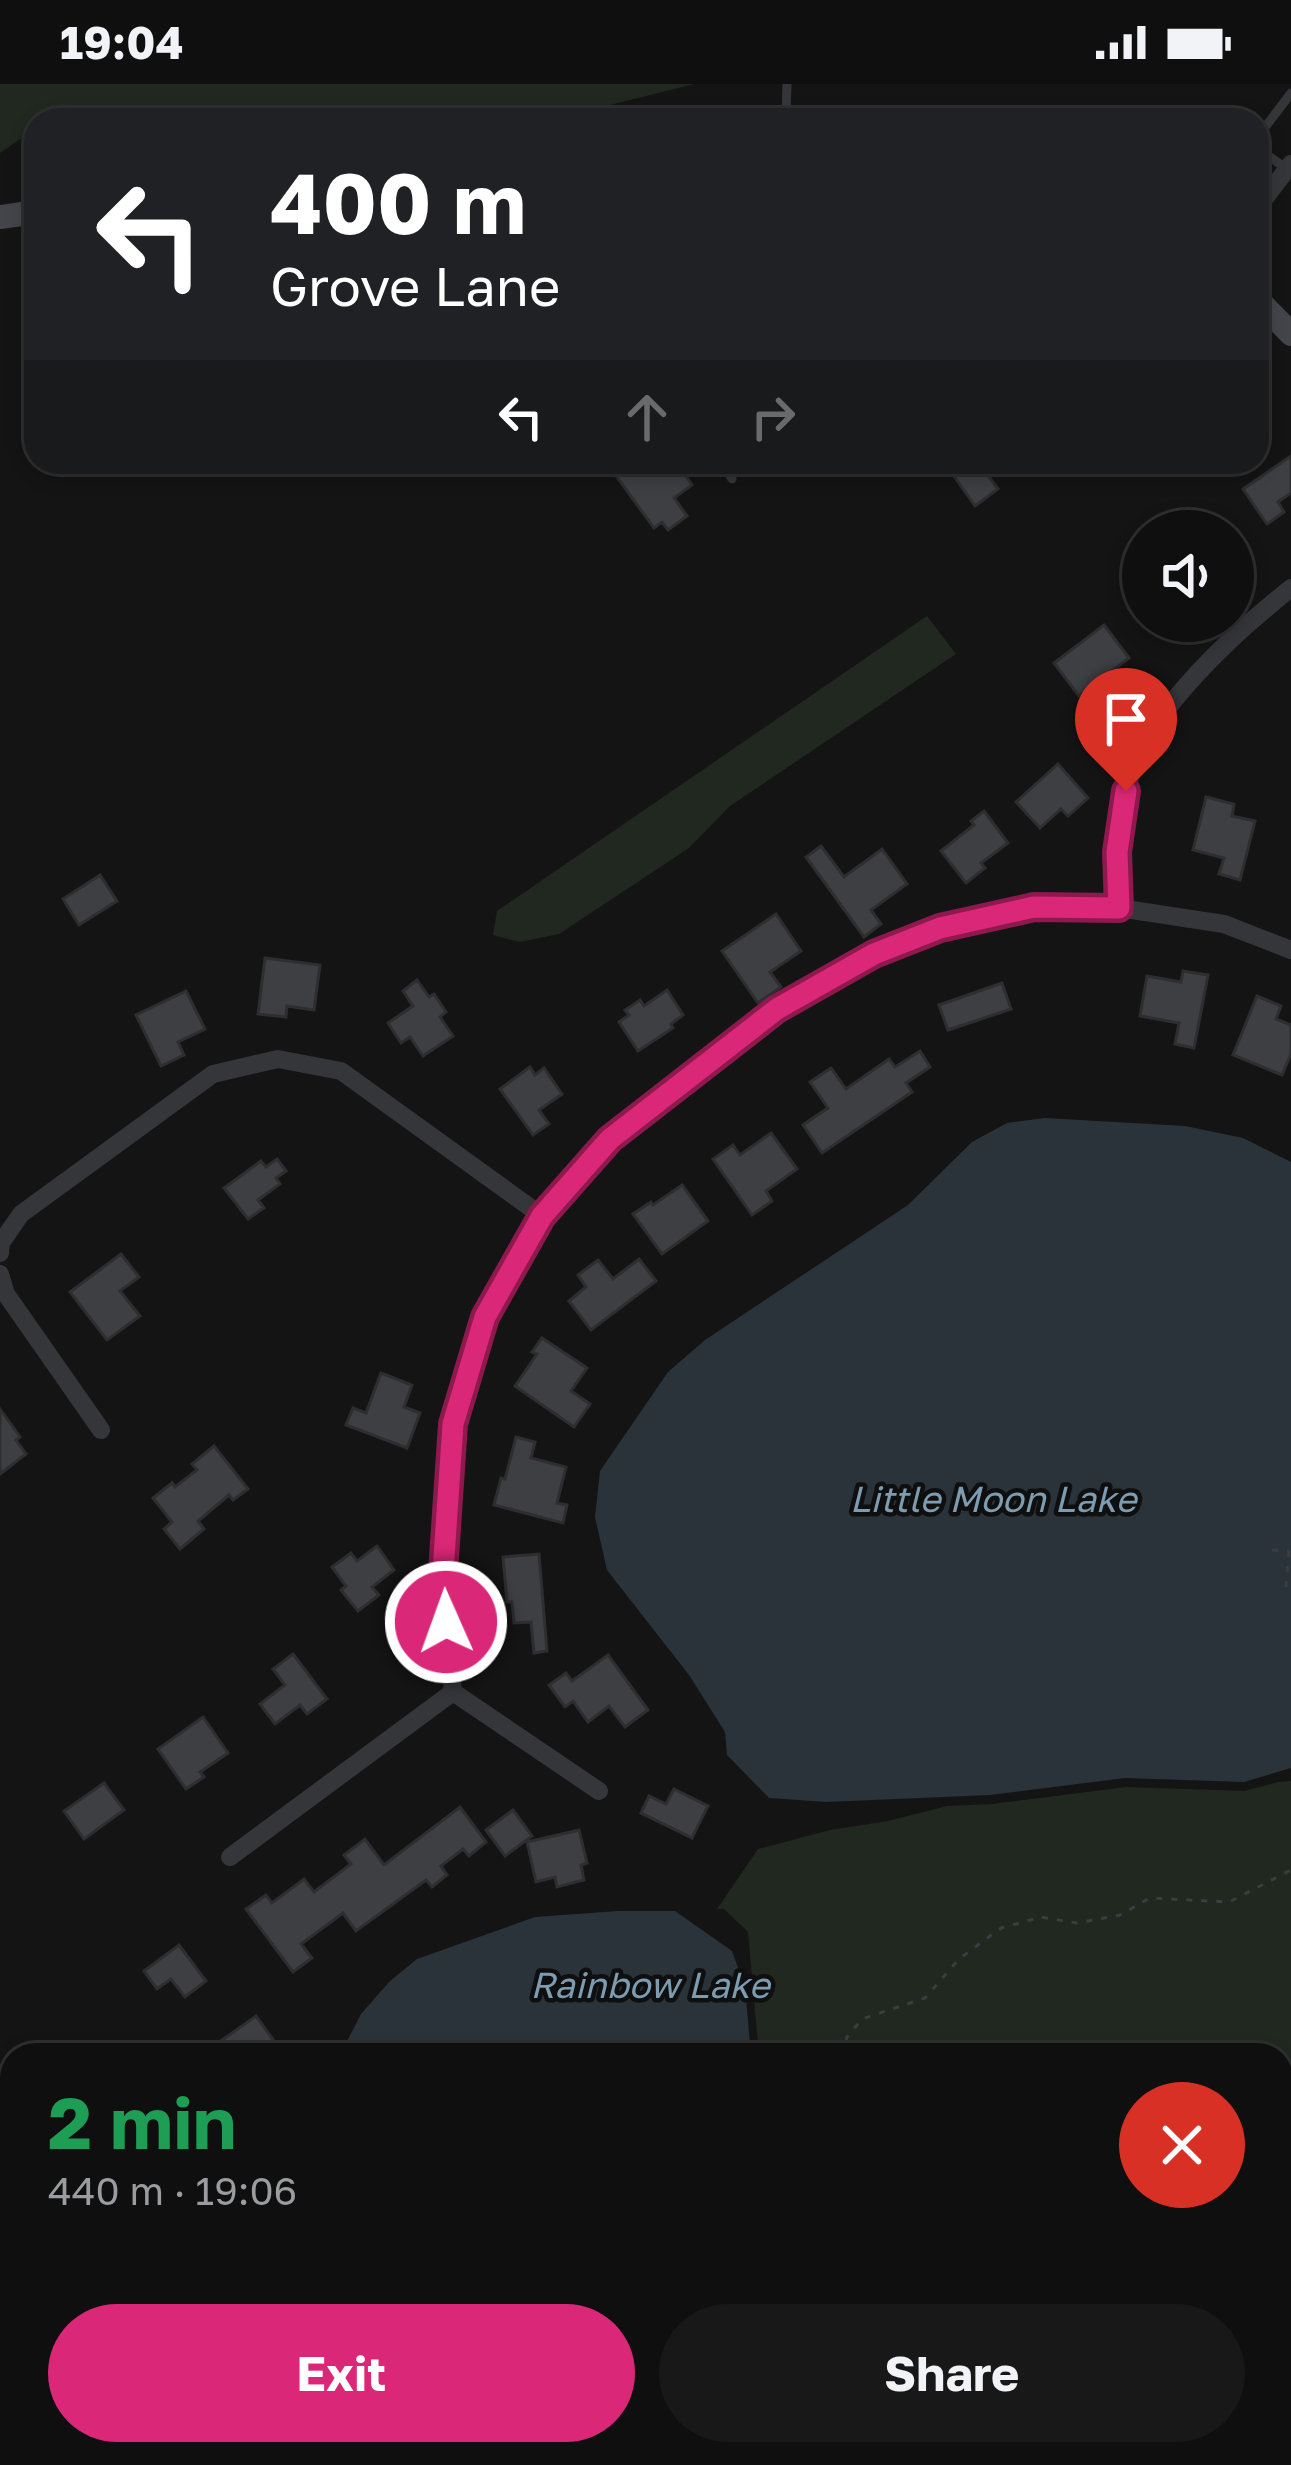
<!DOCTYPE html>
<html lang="en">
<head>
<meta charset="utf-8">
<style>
  body { margin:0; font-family:"Golos Text",sans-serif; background:#181819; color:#f1f3f6; height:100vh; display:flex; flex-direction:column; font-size:45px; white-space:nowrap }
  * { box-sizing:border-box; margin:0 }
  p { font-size:39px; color:#9b9c9f }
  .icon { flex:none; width:66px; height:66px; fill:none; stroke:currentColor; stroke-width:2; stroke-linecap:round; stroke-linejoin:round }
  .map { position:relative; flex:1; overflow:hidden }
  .sheet { position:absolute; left:0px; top:1959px; width:1293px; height:423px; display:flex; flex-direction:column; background:#0f0f10; border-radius:36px 36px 0 0; box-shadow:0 6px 18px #0003,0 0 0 3px #2f2f30 }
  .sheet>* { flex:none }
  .guide { position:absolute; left:24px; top:24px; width:1245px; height:366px; border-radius:36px; box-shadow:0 6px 18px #0003,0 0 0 3px #2f2f30; background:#202124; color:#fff; overflow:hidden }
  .tools { position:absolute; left:1122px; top:426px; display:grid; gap:24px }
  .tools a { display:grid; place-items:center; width:132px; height:132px; border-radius:50%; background:#0f0f10; box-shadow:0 6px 18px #0003,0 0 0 3px #2f2f30; font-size:60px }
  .pin { position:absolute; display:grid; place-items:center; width:102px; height:102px; color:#fff; margin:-123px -51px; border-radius:50% 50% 50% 0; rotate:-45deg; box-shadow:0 0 12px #0007 }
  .pin .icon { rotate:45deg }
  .me { position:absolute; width:132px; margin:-66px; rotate:358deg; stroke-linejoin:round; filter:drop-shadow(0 0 9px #0008) }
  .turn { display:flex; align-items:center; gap:42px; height:252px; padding:0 48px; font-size:54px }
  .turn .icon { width:156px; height:156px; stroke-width:2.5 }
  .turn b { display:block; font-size:84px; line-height:102px }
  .lanes { display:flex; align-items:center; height:114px; padding:0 48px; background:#0003; justify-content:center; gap:60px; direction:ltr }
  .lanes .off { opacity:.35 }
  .round { display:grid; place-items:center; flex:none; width:126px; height:126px; border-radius:63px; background:#181819 }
  .summary { display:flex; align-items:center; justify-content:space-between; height:204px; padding:0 48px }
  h1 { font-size:72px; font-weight:700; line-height:90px; color:#1e9e55 }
  .cta { display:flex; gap:24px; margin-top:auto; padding:24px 48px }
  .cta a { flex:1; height:138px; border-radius:72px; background:#db2777; color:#fff; font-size:48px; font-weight:700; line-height:138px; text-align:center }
  .cta a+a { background:#181819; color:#f1f3f6 }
  .status { display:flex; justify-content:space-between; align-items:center; height:84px; padding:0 60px; background:#0f0f10; direction:ltr }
  .status svg { height:33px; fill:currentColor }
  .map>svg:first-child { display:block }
  .green { fill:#202820 }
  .water { fill:#2a3339 }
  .building { fill:#3e3f42; stroke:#2e2e31; stroke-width:3 }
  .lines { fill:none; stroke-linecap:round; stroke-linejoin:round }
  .path { stroke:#3b3d41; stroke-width:3; stroke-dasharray:6 9; stroke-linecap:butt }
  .lane { stroke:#35363a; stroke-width:9 }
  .street { stroke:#35363a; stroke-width:18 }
  .secondary { stroke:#43454a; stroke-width:24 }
  .route-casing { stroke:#8e194d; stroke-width:30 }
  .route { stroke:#db2777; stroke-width:21 }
  .labels { text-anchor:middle; stroke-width:9; stroke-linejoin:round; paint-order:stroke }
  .water-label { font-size:36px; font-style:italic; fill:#7c9cb1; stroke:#0f0f10 }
</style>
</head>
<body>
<div class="status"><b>19:04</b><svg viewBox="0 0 49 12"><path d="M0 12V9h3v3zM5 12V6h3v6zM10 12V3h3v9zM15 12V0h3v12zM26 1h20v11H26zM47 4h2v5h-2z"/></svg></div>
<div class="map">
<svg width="1291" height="2381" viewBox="0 0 1291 2381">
  <rect width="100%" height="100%" fill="#141415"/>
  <g class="green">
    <path d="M0 0H694L606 22 385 36H36V62L20 55 0 69Z"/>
    <path d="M927 532 956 570 730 722 689 764 559 850 520 858 493 851 497 827Z"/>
    <path d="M1291 1697V2381H1000V2370H1281V1971H759L748 1848 724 1825H717L758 1765 830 1746 888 1737 947 1722 992 1720 1126 1703 1245 1707 1278 1698Z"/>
  </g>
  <g class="water">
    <path d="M1045 1034 1185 1042 1243 1054 1291 1078V1684L1244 1698 1125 1694 990 1711 826 1718 769 1714 727 1671 725 1648 689 1591 607 1486 595 1433 600 1387 668 1288 705 1256 908 1121 972 1058 1007 1039Z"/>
    <path d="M618 1827H675L732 1867 745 1903 751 1971H340L361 1930 390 1897 417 1875 535 1833Z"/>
    <path d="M0 2262 12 2263V2370H992L990 2381H0Z"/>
  </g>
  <g class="building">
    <path d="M1291 372V409L1278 418 1284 428 1267 440 1243 405Z"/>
    <path d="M606 378H647L657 391 676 378 692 401 674 414 687 432 668 446 662 438 654 444Z"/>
    <path d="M944 378H978L998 405 975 422Z"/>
    <path d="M1104 541 1129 574 1079 612 1054 579Z"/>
    <path d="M1058 680 1088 714 1068 732 1061 725 1040 744 1016 718Z"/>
    <path d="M1206 713 1234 720 1232 732 1255 737 1240 796 1219 790 1224 774 1193 766Z"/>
    <path d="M984 727 1008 759 981 779 985 784 966 799 941 767 974 741 971 737Z"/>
    <path d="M821 762 844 793 882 765 907 800 871 826 881 840 864 853 806 773Z"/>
    <path d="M100 791 117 817 79 841 63 815Z"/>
    <path d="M776 830 801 867 770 888 781 903 758 919 722 867Z"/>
    <path d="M265 874 320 881 314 926 287 922 286 933 258 930Z"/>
    <path d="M1183 887 1208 891 1194 964 1175 960 1179 939 1140 932 1147 892 1181 898Z"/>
    <path d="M417 896 429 913 434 910 446 928 440 933 453 952 423 972 410 953 401 959 388 939 413 922 403 907Z"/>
    <path d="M1002 899 1011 925 948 946 939 921Z"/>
    <path d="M667 906 683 931 671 940 673 944 638 967 619 938 629 931 625 926 640 916 644 922Z"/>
    <path d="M186 907 205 945 178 958 184 971 161 982 136 931Z"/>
    <path d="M1257 912 1281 922 1276 935 1291 941V970L1282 991 1233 971Z"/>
    <path d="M920 967 930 983 906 999 912 1008 822 1069 803 1041 828 1024 810 998 831 984 846 1005 889 975 895 983Z"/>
    <path d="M530 983 535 991 544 984 562 1010 539 1026 549 1040 533 1051 500 1005Z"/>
    <path d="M771 1049 797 1085 766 1107 772 1117 752 1131 713 1075 733 1061 740 1071Z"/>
    <path d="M277 1075 286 1087 276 1094 280 1100 258 1116 264 1124 248 1135 224 1104 261 1077 266 1083Z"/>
    <path d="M682 1101 708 1137 662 1170 633 1130 651 1118 653 1121Z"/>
    <path d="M121 1170 139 1193 120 1207 140 1232 107 1256 70 1208Z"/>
    <path d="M639 1175 656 1197 591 1246 569 1217 586 1203 578 1191 598 1176 613 1195Z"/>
    <path d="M542 1254 587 1284 571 1307 590 1320 574 1343 515 1302 537 1270 532 1268Z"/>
    <path d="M381 1289 412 1301 404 1323 420 1329 407 1364 346 1341 353 1324 366 1329Z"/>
    <path d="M0 1325 20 1353 16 1356 26 1370 0 1390Z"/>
    <path d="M516 1353 535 1358 531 1374 566 1383 557 1419 567 1421 563 1439 494 1421 501 1394 505 1395Z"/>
    <path d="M214 1362 248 1405 233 1416 229 1411 198 1437 204 1445 180 1465 164 1445 172 1438 153 1414 172 1399 175 1403 197 1386 192 1380Z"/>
    <path d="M377 1462 394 1486 372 1503 379 1511 358 1527 341 1506 346 1502 332 1483 351 1469 357 1477Z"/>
    <path d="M539 1470 547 1567 534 1569 531 1538 514 1539 512 1518H507L503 1473Z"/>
    <path d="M293 1570 327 1615 307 1630 300 1621 275 1640 260 1620 285 1601 273 1585Z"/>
    <path d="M608 1571 648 1626 625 1643 609 1622 588 1638 573 1617 565 1623 549 1601 566 1589 572 1597Z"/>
    <path d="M203 1633 228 1669 200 1688 204 1693 186 1705 158 1665Z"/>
    <path d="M104 1699 124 1726 84 1755 64 1727Z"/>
    <path d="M674 1705 708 1722 692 1754 641 1729 649 1712 666 1720Z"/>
    <path d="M460 1723 486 1758 469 1772 463 1765 441 1782 447 1791 432 1803 426 1796 356 1847 343 1829 301 1860 312 1874 293 1888 246 1825 266 1811 272 1819 304 1795 314 1808 351 1780 344 1771 365 1755 384 1781Z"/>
    <path d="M513 1726 532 1752 505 1772 486 1746Z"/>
    <path d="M579 1746 587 1779 581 1781 584 1796 557 1803 555 1793 536 1798 527 1758Z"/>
    <path d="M179 1861 206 1897 185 1913 171 1895 157 1905 144 1887Z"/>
    <path d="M256 1932 279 1964 270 1971H201Z"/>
  </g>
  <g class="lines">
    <g class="path">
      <path d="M1272 1466 1289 1467"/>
      <path d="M1286 1503 1289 1467"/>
      <path d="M842 1971 847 1953 862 1935 925 1914 959 1875 1001 1844 1041 1833 1077 1839 1120 1831 1150 1814 1229 1818 1291 1786"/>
      <path d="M1281 2330 1291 2331"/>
      <path d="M1151 2381 1152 2370"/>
    </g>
    <g class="lane">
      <path d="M786 31 787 0"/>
      <path d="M1257 54 1291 9"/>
      <path d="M1257 64 1287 85"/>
      <path d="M722 378 732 395"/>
    </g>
    <g class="street">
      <path d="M1257 124 1291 80"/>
      <path d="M1119 824C1117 767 1119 713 1142 659 1148 645 1161 633 1170 621 1207 575 1245 541 1291 504"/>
      <path d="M0 1169 1 1159 21 1130 213 990 278 975 341 987 542 1132"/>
      <path d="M0 1190 6 1210 101 1346"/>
      <path d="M599 1707 453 1608 442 1503 453 1340 485 1233 542 1132 611 1055 777 925 875 870 940 845 1034 823 1119 824 1224 840 1291 866"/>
      <path d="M230 1773 453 1608"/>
    </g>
    <g class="secondary">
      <path d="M720 36 795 33 861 36"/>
      <path d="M0 133 36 128"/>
      <path d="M1257 215 1291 250"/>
    </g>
  </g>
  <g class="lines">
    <defs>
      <path id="route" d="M446 1538 442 1503 453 1340 485 1233 542 1132 610 1055 777 925 874 870 940 844 1034 823 1119 824 1117 768 1126 707"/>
    </defs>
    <use href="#route" class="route-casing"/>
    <use href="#route" class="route"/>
  </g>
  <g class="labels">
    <g class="water-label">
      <text x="993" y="1428">Little Moon Lake</text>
      <text x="650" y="1914">Rainbow Lake</text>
    </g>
  </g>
</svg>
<div class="tools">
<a><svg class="icon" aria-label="sound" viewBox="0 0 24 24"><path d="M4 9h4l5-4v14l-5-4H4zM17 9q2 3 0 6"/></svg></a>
</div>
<div class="pin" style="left:1126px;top:707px;background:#d93025"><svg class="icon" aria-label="arrive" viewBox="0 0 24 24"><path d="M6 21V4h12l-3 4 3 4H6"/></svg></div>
<svg class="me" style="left:446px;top:1538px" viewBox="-20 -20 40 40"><circle r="17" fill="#db2777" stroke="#fff" stroke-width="3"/><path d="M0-11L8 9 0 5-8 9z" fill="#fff"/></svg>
<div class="guide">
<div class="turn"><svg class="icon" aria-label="left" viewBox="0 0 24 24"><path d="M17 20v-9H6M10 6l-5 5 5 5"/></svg><div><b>400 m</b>Grove Lane</div></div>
<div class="lanes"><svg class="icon" aria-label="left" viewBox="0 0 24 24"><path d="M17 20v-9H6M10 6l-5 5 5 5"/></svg><svg class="icon off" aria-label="ahead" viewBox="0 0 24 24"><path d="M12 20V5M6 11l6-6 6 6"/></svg><svg class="icon off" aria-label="right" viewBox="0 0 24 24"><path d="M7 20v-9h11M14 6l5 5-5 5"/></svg></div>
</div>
<section class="sheet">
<div class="summary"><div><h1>2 min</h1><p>440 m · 19:06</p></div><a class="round" style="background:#d93025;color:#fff"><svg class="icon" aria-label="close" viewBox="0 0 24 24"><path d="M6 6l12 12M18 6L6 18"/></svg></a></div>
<div class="cta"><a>Exit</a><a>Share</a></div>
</section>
</div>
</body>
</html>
